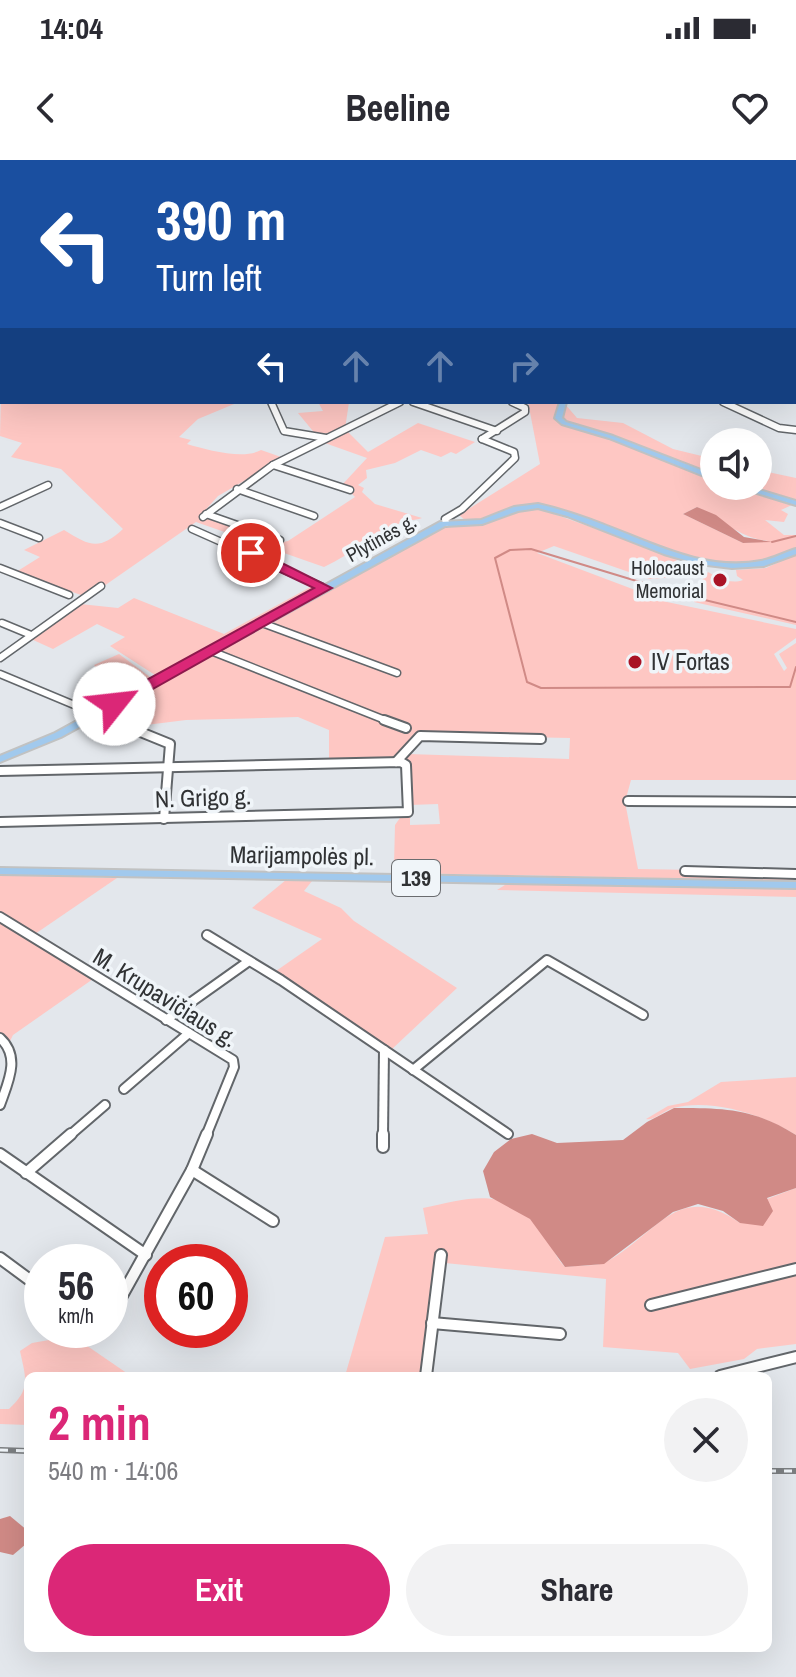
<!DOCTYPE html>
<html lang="en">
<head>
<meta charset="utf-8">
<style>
  body { margin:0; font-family:"Archivo Narrow",sans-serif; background:#f2f2f3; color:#2b2b33; height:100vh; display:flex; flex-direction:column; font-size:30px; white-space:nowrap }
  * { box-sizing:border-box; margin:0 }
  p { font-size:26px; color:#7c7c81 }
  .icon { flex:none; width:44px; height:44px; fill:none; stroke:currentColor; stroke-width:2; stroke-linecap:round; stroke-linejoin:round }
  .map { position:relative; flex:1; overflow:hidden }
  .details { position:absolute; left:24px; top:1212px; width:748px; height:280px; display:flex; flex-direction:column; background:#fff; border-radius:12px; box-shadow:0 8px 32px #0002 }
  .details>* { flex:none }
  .top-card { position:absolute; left:0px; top:0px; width:796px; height:244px; box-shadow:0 8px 32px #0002; background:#1a4fa0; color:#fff; overflow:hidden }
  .tools { position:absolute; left:700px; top:268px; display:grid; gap:16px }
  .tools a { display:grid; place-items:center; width:72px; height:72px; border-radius:50%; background:#fff; box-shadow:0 8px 32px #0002; font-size:40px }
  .speed { position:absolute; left:24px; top:1084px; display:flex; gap:16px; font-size:40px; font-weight:700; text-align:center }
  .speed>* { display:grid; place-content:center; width:104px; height:104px; border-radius:50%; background:#fff; box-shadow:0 8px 32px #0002; line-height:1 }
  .speed small { font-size:20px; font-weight:400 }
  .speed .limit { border:12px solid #d22; background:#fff; color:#111 }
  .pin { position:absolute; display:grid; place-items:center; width:68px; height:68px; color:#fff; margin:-34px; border:4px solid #fff; border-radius:50%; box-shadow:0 2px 8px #0007 }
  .me { position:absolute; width:88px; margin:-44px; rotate:61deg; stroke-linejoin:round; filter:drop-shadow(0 0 6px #0008) }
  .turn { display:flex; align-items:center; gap:28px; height:168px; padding:0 24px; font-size:36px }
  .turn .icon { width:104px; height:104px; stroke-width:2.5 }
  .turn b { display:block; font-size:56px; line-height:68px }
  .lanes { display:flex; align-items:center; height:76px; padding:0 24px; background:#0003; justify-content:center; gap:40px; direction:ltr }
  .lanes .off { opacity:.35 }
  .round { display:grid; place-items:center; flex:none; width:84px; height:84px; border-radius:42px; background:#f2f2f3 }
  .summary { display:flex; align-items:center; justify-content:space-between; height:136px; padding:0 24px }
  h1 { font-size:48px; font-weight:800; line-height:60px; color:#db2777 }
  .action { display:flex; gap:16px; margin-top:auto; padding:16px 24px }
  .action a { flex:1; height:92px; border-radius:48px; background:#db2777; color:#fff; font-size:32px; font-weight:800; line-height:92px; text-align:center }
  .action a+a { background:#f2f2f3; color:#2b2b33 }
  .status { display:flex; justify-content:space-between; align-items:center; height:56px; padding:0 40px; background:#fff; direction:ltr }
  .status svg { height:22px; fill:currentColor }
  header { display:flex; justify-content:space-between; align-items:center; height:104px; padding:0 24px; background:#fff; font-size:36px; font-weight:800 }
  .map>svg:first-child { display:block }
  .green { fill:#fec7c3; fill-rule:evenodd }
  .water { fill:#d08a86 }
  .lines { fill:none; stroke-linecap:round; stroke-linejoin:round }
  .stream { stroke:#d08a86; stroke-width:2 }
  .minor-far3-casing { stroke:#62666a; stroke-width:7 }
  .minor-far2-casing { stroke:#62666a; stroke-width:9 }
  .minor-far1-casing { stroke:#62666a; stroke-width:12 }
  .minor-casing { stroke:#62666a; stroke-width:14 }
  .major-casing { stroke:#c1c2c2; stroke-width:4 }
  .minor-far3 { stroke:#fff; stroke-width:5 }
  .minor-far2 { stroke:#fff; stroke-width:6 }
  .minor-far1 { stroke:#fff; stroke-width:8 }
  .minor { stroke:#fff; stroke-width:10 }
  .major { fill:#a1c9ed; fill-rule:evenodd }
  .rail-far1-casing { stroke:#7c7f82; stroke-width:4 }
  .rail-casing { stroke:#7c7f82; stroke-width:6 }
  .rail-far1 { stroke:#f0f5f9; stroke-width:2; stroke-dasharray:4; stroke-linecap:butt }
  .rail { stroke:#f0f5f9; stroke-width:3; stroke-dasharray:8; stroke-linecap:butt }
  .route { fill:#db2777; stroke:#8e194d; stroke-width:2 }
  .poi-dot { fill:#a91325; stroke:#f0f5f9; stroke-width:3 }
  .labels { text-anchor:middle; stroke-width:7; stroke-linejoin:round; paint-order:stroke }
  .far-street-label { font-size:20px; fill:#303234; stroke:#f0f5f9 }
  .far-poi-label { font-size:20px; fill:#303234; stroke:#f0f5f9; text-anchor:end }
  .shield { fill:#f0f5f9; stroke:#6a6c6f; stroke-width:2 }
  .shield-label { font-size:22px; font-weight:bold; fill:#303234 }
  .poi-label { font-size:24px; fill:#303234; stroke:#f0f5f9; text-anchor:start }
  .street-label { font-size:24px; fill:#303234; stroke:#f0f5f9 }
</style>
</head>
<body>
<div class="status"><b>14:04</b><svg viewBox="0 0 49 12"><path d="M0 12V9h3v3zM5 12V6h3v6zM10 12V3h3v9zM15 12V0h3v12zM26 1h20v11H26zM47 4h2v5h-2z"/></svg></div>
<header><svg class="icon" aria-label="back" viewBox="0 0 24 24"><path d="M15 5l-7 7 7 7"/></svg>Beeline<svg class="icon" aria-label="heart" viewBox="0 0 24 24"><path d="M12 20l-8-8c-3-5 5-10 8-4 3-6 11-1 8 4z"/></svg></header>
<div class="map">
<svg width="796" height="1517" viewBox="0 0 796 1517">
  <rect width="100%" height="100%" fill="#e3e7ec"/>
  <g class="green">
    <path d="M2 188V242H239L198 259 179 277 191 280 187 284C207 290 244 300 261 290L284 298 218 336 200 356 279 383 288 381 355 337 351 333 355 330 341 326 367 298 322 282 347 271 368 292 418 263 475 282 456 294 451 292 441 297 421 290 395 303 366 310 367 318 358 325 364 328 362 332 375 344 422 358C414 361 406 359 398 364 370 378 353 393 324 407L196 362 104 426 99 424 81 435 16 412 40 397 24 390 64 370C90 386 99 391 123 369L61 309 11 297 22 283 0 276Z"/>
    <path d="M318 242H349L345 269 317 276 298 253 323 251Z"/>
    <path d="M528 242H559L554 258 562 265 601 275 714 321V326H730L794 344 781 350 788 354 784 362 765 360 784 375H796V389C711 434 623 363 539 345 513 344 491 362 465 360L459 355 540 304ZM697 347C721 359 740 378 768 381L743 383 683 354Z"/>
    <path d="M565 244 577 258 623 263 673 289 714 299V316L619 277 568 264 560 256Z"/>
    <path d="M758 310 796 318V341L745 326H758Z"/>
    <path d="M540 349 678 398 671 410 678 417 649 419 554 386 537 393 667 442 796 469V478L774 494 784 511 787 508 779 494 796 483V620H631L625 642 638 709 754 711 796 716V721L405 713 402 707 394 705 395 665 402 655 410 654V665L440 664 438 644 410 645 401 600 408 594 569 599 570 578 421 575 397 599 329 603V570L298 557 186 560 130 567 105 556 123 542 441 367 481 363 520 350Z"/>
    <path d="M796 394V465L694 442V431L708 412C717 417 730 425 743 420L737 416 736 410 766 408Z"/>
    <path d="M314 425 319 428 158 517 110 486 125 477 97 464 53 489 31 479 80 444 118 448 134 438 224 474Z"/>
    <path d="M119 494 150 517 151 521 130 531 101 514 94 505Z"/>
    <path d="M0 715 117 718 35 774 0 752Z"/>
    <path d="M286 720 312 721 304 731 341 748 354 761 457 828 391 890 276 811 322 779 252 748Z"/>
    <path d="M508 723 796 728V737L497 730Z"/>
    <path d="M0 762 93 819 13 875 10 881 0 875Z"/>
    <path d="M796 917V975C764 955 712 938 673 948 663 951 654 961 646 959L668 946 688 942 721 922Z"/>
    <path d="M796 1028V1184L757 1189 744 1199 690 1209 678 1193 603 1187 606 1119 435 1102 422 1216H345L385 1077 428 1074 423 1048C476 1037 507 1025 545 1076 553 1087 556 1098 565 1107 578 1105 597 1107 608 1101 658 1073 678 1020 740 1063L767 1039Z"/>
    <path d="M55 1179 80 1181 131 1216H28V1265L0 1264V1249H9C31 1229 26 1219 20 1191L32 1183Z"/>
  </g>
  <g class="water">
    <path d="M697 347 716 355 744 377 772 382 743 383 683 354Z"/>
    <path d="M674 948C723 948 753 948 796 975V1028L767 1038 773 1051 763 1066 740 1063 723 1051 698 1044 673 1052 604 1104 565 1107 530 1059 490 1037 483 1011 494 992 511 979 532 974 557 983 623 980 647 962Z"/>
    <path d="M10 1356 28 1371 26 1384 13 1395 0 1392V1359Z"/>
  </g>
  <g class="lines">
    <g class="stream">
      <path d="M772 382 796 376"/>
      <path d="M663 429 531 389 510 390 495 398 527 522 541 528 790 527 796 507"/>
      <path d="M684 435 796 462"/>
    </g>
    <defs>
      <g id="minor-far3">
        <path d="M310 0 314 2"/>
        <path d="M786 0 796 1"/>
        <path d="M794 44 796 48"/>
        <path d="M413 242 419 244"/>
        <path d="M512 242 516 244"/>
        <path d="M723 242 727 244"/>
        <path d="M396 244 400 242"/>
      </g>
      <g id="minor-far2">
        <path d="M271 242 284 271 326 278"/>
        <path d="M413 242 497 271"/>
        <path d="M723 242 779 268 796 270"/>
        <path d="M482 279 525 252V248L512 242"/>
        <path d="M273 305 350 330"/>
        <path d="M237 329 314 356"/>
        <path d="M0 347 48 325"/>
        <path d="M206 354 280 380"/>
        <path d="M203 357 273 305 400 242"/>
        <path d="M0 363 39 378"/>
        <path d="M446 363 445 359 462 349 515 298 514 292 482 279"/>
        <path d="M192 369 325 428"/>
        <path d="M0 408 69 435"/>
        <path d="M2 463 31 475"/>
        <path d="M262 463 397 513"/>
        <path d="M211 491 390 562"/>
        <path d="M0 498 101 426"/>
        <path d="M0 514 115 562"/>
      </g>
      <g id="minor-far1">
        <path d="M111 560 170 584 164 659"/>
        <path d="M384 560 406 568"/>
        <path d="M396 602 420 576 541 579"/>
        <path d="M0 611 401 602 406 605 408 652 0 662"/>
        <path d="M628 641 796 642"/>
        <path d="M685 711 796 714"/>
        <path d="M0 757 233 900 234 907 206 976"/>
        <path d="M207 775 281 820 508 974"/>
        <path d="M166 860 249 801"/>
        <path d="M0 878C21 897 8 922 0 945"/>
        <path d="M413 910 547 800 643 855"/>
        <path d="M124 929 189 873"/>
        <path d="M69 976 105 945"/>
        <path d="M383 976 384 890"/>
      </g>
      <g id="minor">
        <path d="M383 987V974"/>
        <path d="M0 994 146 1095"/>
        <path d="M192 1010 273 1061"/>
        <path d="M26 1013 71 974"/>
        <path d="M0 1098 42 1129"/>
        <path d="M651 1145 796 1109"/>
        <path d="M110 1157 192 1010 207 974"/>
        <path d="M432 1163 560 1174"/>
        <path d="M426 1216 441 1095"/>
        <path d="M720 1216 796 1197"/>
      </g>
      <g id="major">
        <path d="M203 0H217L223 2H209Z"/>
        <path d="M337 0H343L341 2H335Z"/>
        <rect x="794" y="193" width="2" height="4"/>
        <path d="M560 242H566L562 258 566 262 613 276 714 315V320L609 278 562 264 555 258Z"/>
        <path d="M734 326H746L796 341V345Z"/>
        <path d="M538 344C560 349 581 356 602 364 652 383 706 412 761 401 773 399 785 392 796 389V394L764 406 732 408 699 404 664 394 567 356 538 348 518 351 482 364 445 366 61 577 0 602V596L55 573 440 362 481 360 514 347Z"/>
        <path d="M0 708 796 722V728L0 714Z"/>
      </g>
    </defs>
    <use href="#minor-far3" class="minor-far3-casing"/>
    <use href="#minor-far2" class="minor-far2-casing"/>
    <use href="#minor-far1" class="minor-far1-casing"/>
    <use href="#minor" class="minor-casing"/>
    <use href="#major" class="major-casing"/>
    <use href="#minor-far3" class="minor-far3"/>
    <use href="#minor-far2" class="minor-far2"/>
    <use href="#minor-far1" class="minor-far1"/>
    <use href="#minor" class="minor"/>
    <use href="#major" class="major"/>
    <defs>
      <path id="rail-far1" d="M248 2 253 0"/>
      <g id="rail">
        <path d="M0 1290 28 1291"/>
        <path d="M768 1311H796"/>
      </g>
    </defs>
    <use href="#rail-far1" class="rail-far1-casing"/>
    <use href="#rail" class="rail-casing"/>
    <use href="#rail-far1" class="rail-far1"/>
    <use href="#rail" class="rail"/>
  </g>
  <path class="route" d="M246 390H256L332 428 119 548H108V541L314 428 246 396Z"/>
  <g class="poi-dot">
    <circle cx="720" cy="420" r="8"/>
    <circle cx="635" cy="502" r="8"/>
  </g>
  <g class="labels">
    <g class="far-street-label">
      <text transform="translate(381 378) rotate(-29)" y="7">Plytinės g.</text>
    </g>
    <g class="far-poi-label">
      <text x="704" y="415">Holocaust<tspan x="704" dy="23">Memorial</tspan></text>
    </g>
    <rect class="shield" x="392" y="700" width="48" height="36" rx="6"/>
    <g class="shield-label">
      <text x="416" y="726">139</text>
    </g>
    <g class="poi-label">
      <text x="651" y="510">IV Fortas</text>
    </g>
    <g class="street-label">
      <text transform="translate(203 638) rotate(-2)" y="8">N. Grigo g.</text>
      <text transform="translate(302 696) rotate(1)" y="8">Marijampolės pl.</text>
      <text transform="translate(165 838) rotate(32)" y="8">M. Krupavičiaus g.</text>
    </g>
  </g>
</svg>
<div class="tools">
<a><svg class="icon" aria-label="sound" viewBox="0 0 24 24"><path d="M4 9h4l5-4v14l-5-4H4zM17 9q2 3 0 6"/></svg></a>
</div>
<div class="speed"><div>56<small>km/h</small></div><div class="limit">60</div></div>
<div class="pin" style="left:251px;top:393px;background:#d93025"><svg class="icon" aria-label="arrive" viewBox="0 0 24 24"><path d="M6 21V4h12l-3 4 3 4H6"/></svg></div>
<svg class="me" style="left:114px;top:544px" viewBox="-20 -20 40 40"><circle r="19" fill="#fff"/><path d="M0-13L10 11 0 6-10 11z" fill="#db2777"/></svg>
<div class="top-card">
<div class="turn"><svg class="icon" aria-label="left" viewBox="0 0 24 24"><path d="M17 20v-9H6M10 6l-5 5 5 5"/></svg><div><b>390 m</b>Turn left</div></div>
<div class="lanes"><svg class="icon" aria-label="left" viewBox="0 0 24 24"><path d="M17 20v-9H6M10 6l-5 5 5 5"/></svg><svg class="icon off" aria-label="ahead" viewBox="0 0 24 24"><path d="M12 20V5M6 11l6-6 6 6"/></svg><svg class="icon off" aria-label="ahead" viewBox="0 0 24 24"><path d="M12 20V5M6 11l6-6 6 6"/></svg><svg class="icon off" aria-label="right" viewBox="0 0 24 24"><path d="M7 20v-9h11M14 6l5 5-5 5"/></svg></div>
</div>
<section class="details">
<div class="summary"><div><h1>2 min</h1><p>540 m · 14:06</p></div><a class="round"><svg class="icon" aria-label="close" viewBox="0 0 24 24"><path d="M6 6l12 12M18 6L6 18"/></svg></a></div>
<div class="action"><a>Exit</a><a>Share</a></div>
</section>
</div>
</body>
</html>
